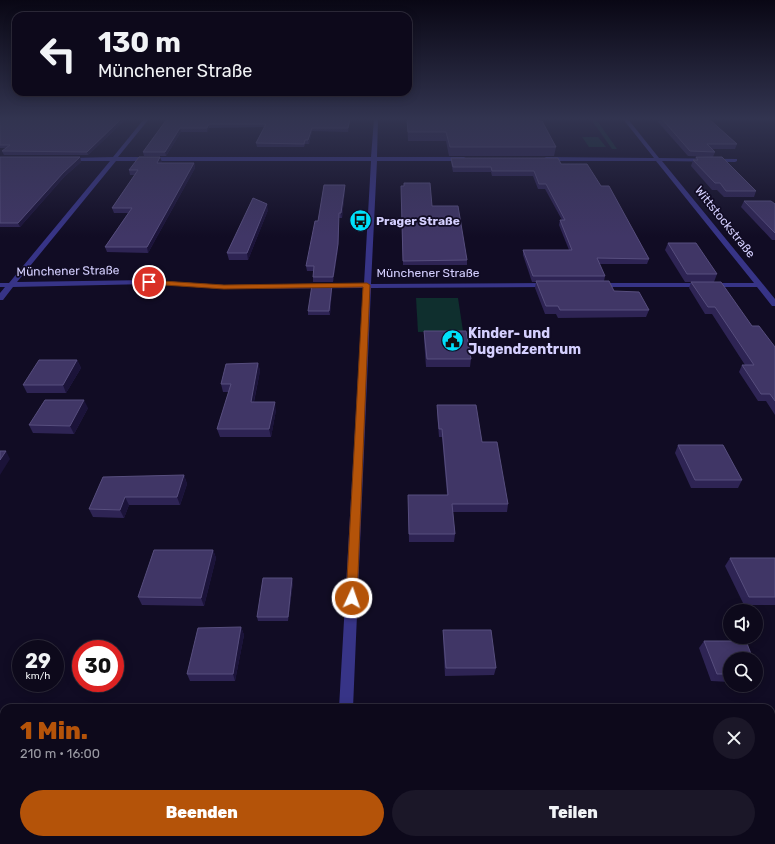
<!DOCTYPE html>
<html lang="de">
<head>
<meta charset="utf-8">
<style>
  body { margin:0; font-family:Rubik,sans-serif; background:#1b1728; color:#f1f3f6; height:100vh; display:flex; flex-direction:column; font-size:15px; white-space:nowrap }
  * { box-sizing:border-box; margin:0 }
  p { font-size:13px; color:#9a9aa3 }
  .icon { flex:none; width:22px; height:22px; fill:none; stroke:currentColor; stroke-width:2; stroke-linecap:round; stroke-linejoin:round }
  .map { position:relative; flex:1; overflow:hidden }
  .drawer { position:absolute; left:0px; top:704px; width:775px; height:140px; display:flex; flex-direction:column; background:#0d091b; border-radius:12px 12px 0 0; box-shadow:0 2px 10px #0003,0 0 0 1px #2d2a3a }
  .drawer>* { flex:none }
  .guide { position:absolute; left:12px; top:12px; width:400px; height:84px; border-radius:12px; box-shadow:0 2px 10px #0003,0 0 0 1px #2d2a3a; background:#0d091b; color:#f1f3f6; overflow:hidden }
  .tools { position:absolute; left:723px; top:604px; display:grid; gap:8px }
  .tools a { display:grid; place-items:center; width:40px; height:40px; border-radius:50%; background:#0d091b; box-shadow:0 2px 10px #0003,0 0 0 1px #2d2a3a; font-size:20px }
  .speed { position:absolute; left:12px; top:640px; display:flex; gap:8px; font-size:20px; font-weight:700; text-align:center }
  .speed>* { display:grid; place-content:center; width:52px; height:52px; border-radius:50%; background:#0d091b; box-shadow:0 2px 10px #0003,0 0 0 1px #2d2a3a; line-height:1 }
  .speed small { font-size:10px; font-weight:400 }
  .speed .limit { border:6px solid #d22; background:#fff; color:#111 }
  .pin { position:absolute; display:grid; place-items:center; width:34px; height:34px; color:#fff; margin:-17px; border:2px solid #fff; border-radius:50%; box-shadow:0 1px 4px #0007 }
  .me { position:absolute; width:44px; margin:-22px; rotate:3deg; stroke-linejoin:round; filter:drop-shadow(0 0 3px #0008) }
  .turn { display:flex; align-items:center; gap:14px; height:84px; padding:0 20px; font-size:18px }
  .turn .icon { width:52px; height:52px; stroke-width:2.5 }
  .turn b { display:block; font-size:28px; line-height:34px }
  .round { display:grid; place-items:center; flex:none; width:42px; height:42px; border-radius:21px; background:#1b1728 }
  .summary { display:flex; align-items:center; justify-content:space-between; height:68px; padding:0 20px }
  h1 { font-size:24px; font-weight:800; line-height:30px; color:#b45309 }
  .primary-button { display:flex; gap:8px; margin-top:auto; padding:8px 20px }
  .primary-button a { flex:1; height:46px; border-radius:24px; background:#b45309; color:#fff; font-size:16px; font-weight:800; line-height:46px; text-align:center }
  .primary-button a+a { background:#1b1728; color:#f1f3f6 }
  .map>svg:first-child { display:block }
  .green { fill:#0f2f2e }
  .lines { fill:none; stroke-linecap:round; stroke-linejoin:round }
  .minor { fill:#373487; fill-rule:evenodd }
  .wall { fill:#2e2454 }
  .shaded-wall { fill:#1b1339 }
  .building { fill:#403666; stroke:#574e7e }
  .route { fill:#b45309; stroke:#753606 }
  .labels { text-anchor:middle; stroke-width:3.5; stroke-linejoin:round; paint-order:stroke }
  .far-poi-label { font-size:12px; font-weight:bold; fill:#d5d0ff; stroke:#110c24; text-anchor:start }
  .far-street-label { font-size:12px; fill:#d5d0ff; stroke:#110c24 }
  .poi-label { font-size:14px; font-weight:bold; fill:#d5d0ff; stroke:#110c24; text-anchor:start }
</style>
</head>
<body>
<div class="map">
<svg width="775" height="844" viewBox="0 0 775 844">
  <rect width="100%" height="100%" fill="#110c24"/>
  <g class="green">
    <path d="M591 119H596L617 149H612Z"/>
    <path d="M582 137H598L606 147H589Z"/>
    <path d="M416 298H458L463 331 418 332Z"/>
  </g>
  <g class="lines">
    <g class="minor">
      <path d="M144 119H149L118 157H371L374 119H378L377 157H464L467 159 464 161H377L371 284 548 283 552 285 548 287 371 288 353 708H339L363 288 224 289 149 284 13 287 3 300H0V293L5 287H0V283H9L110 161H68L65 159 66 158 113 157ZM116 161H371L364 284 224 285 149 280 17 282Z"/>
      <path d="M623 119H628L659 158 737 159V161L735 162 662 161 775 299V306H772L757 287H595L594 285 598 283H754L656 161H546L543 159 546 157 654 158Z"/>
      <path d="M332 840H348L349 844H331Z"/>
    </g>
  </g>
  <g class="wall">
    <path d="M0 119H126L88 155H4L2 151 6 148H0Z"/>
    <path d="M167 119H350L348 132 312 131 309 144H305L304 147H257L256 143 264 127 209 128 207 132H181L166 156H144L143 152Z"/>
    <path d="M407 119H537L556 147 554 156H449L446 141H408Z"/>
    <path d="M659 119H709L737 144 735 149H713L715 152 713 157 688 156 658 122Z"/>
    <path d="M0 157H80L81 162 64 177 20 227H0Z"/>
    <path d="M696 157 756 191 754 197H724L717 190H712L691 166 693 160H694Z"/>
    <path d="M451 158 561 164 649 259 647 264H599L605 276 604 281 614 291 649 310 646 317 558 318 556 314H545L535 288 536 282H532L523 255V250H569L559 225 560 220H562L545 189H538L533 176H492L491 172H453L451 162Z"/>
    <path d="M162 162 161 163H194L195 168 148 253 107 252 105 247 128 213H114L112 208 135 175H130L129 170Z"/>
    <path d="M345 185V189L342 218H339L338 249 333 282H313V277L314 271H307L306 266Z"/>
    <path d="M401 186 432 206 467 260V265H403Z"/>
    <path d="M744 201 775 204V240H772L741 207Z"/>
    <path d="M268 210 248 260H229L227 253Z"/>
    <path d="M668 243 717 274 714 282H685L665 250Z"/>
    <path d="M691 282 752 326 775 347V415L766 401H758L739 372 742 365H745L712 314H705L689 288Z"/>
    <path d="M332 289 330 315H308V311Z"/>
    <path d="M424 331 471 359 470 367H426L424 339Z"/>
    <path d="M77 360 81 368 66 393H27L23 385Z"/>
    <path d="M258 363 260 371 254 402 276 410 271 437H220L217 429 229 392H223L221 384Z"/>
    <path d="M437 405 482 442 508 504 507 512H453L455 534 454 542H409L408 495H447L442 437H439L437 413Z"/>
    <path d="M88 408 74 434 33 433 29 425Z"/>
    <path d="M678 445 742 480 738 488H691L675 453Z"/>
    <path d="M184 475 187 484 180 505H129L124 518 93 517 89 509Z"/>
    <path d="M213 550 216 558 204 606 142 605 138 597Z"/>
    <path d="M730 558H775V605H744L725 566Z"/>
    <path d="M293 582 288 621H258L257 617Z"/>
    <path d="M241 627 244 635 235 681H190L187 674Z"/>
    <path d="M443 630 496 668 494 675 445 676 443 638Z"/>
    <path d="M704 641 730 659V682L711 681 699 648Z"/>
    <path d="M756 666 760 675 756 679Z"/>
    <path d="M643 840H695L697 844H644Z"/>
  </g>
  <g class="shaded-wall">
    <path d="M121 119H126L88 155 87 152Z"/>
    <path d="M209 124V128L207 132V128Z"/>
    <path d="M180 128 181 132 166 156 165 152Z"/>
    <path d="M312 128V131L309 144 308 140Z"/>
    <path d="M80 157 81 162 64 177 20 227 18 223 63 173Z"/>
    <path d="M160 157 162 162 158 168 157 163Z"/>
    <path d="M194 163 195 168 148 253 147 247Z"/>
    <path d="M345 185V189L342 218 341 213Z"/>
    <path d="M267 204 268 210 248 260 247 253Z"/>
    <path d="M339 213 338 249 333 282V277Z"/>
    <path d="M332 285V289L330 315 329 311Z"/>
    <path d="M77 360 81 368 66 393 63 385Z"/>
    <path d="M258 363 260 371 252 410 251 402Z"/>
    <path d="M84 400 88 408 74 434 70 426Z"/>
    <path d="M275 402 276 410 271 437 269 429Z"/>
    <path d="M6 451 10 459 0 475V460Z"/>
    <path d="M184 475 187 484 180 505 177 497Z"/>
    <path d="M125 497 129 505 124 518 120 510Z"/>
    <path d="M213 550 216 558 204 606 201 598Z"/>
    <path d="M292 578 293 582 288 621V617Z"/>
    <path d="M241 627 244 635 235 681 233 674Z"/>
    <path d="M233 840H237L236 844H232Z"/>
  </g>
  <g class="building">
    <path d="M0 119H121L87 152 2 151 10 145H0Z"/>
    <path d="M167 119H350L348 128H312L308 140H305L304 144 256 143 266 124H209L207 128H180L165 152H143Z"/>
    <path d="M407 119H537L538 121H542L556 147H450L446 132H408Z"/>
    <path d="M662 119H709L737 144H707L715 152 690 151Z"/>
    <path d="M0 157H80L63 173 18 223H0Z"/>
    <path d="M139 157H160L157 163H194L147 247H105L132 208H112L138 170H129Z"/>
    <path d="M696 157H722L756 191H726L720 183H715L693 160H698Z"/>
    <path d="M451 158H558L561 164H587L601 186H609L649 259 597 258 605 276H533L523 250H572L560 220H565L546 184H539L534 171H492L491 167H453Z"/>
    <path d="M404 183H430L432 206H458L467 260 403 261 401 186H404Z"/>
    <path d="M324 185H345L341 213H339L338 244 333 277H313L314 266H306L315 221H318Z"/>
    <path d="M253 198 267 204 247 253H227Z"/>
    <path d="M744 201H771L775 204V233Z"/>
    <path d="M668 243H696L717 274H687Z"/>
    <path d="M536 281H609L614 291 639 292 649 310H560L558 306H546Z"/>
    <path d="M691 282H721L752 326H759L775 347V401L770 394H761L742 365H754L715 307H708Z"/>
    <path d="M312 285H332L329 311H308Z"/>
    <path d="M424 331H466L471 359H427Z"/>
    <path d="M39 360H77L63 385H23Z"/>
    <path d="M258 363 251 402H275L269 429H217L231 384H221L226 364Z"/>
    <path d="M45 400H84L70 426 29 425Z"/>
    <path d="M437 405H476L482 442H497L508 504H452L455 534H409L408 495H448L442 429H439Z"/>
    <path d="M678 445H723L742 480H695Z"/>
    <path d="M0 451H6L0 460Z"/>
    <path d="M184 475 177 497H125L120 510 89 509 103 477Z"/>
    <path d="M154 550H213L201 598 138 597Z"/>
    <path d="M730 558H775V597H749Z"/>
    <path d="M263 578H292L288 617H257Z"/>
    <path d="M241 627 233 674H187L198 628Z"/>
    <path d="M443 630H491L496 668H446Z"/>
    <path d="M704 641H746L753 659H730V674H717Z"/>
    <path d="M756 666 760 675H756Z"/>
    <path d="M164 840H233L232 844H163Z"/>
    <path d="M650 840H695L697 844H651Z"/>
  </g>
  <linearGradient id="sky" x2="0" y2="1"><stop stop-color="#090714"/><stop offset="0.5" stop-color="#323450"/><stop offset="1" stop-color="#323450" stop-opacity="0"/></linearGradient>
  <rect width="775" height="237" fill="url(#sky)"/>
  <path class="route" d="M146 280 224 285 367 283 370 285 357 598 356 601 352 603 347 601 346 598 363 287 224 289 149 284 146 283Z"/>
  <defs>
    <symbol id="bus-disc" viewBox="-11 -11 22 22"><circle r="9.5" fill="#00e0fb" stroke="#110c24"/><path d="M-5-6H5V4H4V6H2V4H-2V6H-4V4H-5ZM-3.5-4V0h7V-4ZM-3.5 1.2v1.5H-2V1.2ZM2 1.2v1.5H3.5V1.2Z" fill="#111"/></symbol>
    <symbol id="civic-disc" viewBox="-11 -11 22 22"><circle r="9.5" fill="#00e0fb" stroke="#110c24"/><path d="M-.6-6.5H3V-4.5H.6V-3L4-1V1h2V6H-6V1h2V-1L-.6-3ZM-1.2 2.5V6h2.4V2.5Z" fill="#111"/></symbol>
  </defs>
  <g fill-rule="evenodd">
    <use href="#bus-disc" x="348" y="208" width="25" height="25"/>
    <use href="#civic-disc" x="440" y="328" width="25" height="25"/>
  </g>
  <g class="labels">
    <g class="far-poi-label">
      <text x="376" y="225">Prager Straße</text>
    </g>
    <g class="far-street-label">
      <text transform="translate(725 222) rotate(51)" y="4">Wittstockstraße</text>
      <text transform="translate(68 271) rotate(-1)" y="4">Münchener Straße</text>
      <text x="428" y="277">Münchener Straße</text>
    </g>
    <g class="poi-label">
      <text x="468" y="338">Kinder- und<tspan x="468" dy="16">Jugendzentrum</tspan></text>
    </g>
  </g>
</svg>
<div class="tools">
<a><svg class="icon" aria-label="sound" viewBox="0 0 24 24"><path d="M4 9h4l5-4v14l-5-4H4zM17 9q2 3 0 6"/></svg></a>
<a><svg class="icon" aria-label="search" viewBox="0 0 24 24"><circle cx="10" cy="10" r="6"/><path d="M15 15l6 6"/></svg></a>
</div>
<div class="speed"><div>29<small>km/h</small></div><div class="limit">30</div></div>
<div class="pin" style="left:149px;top:282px;background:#d93025"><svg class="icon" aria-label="arrive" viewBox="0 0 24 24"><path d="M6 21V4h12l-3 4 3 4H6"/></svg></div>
<svg class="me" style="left:352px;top:598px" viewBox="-20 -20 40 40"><circle r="17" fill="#b45309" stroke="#fff" stroke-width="3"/><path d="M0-11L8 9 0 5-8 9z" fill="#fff"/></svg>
<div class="guide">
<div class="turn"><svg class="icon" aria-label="left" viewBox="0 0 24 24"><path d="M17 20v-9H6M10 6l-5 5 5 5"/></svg><div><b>130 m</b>Münchener Straße</div></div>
</div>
<section class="drawer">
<div class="summary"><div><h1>1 Min.</h1><p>210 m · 16:00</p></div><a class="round"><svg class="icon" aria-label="close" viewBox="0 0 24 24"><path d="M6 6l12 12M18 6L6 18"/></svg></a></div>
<div class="primary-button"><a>Beenden</a><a>Teilen</a></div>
</section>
</div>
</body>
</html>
